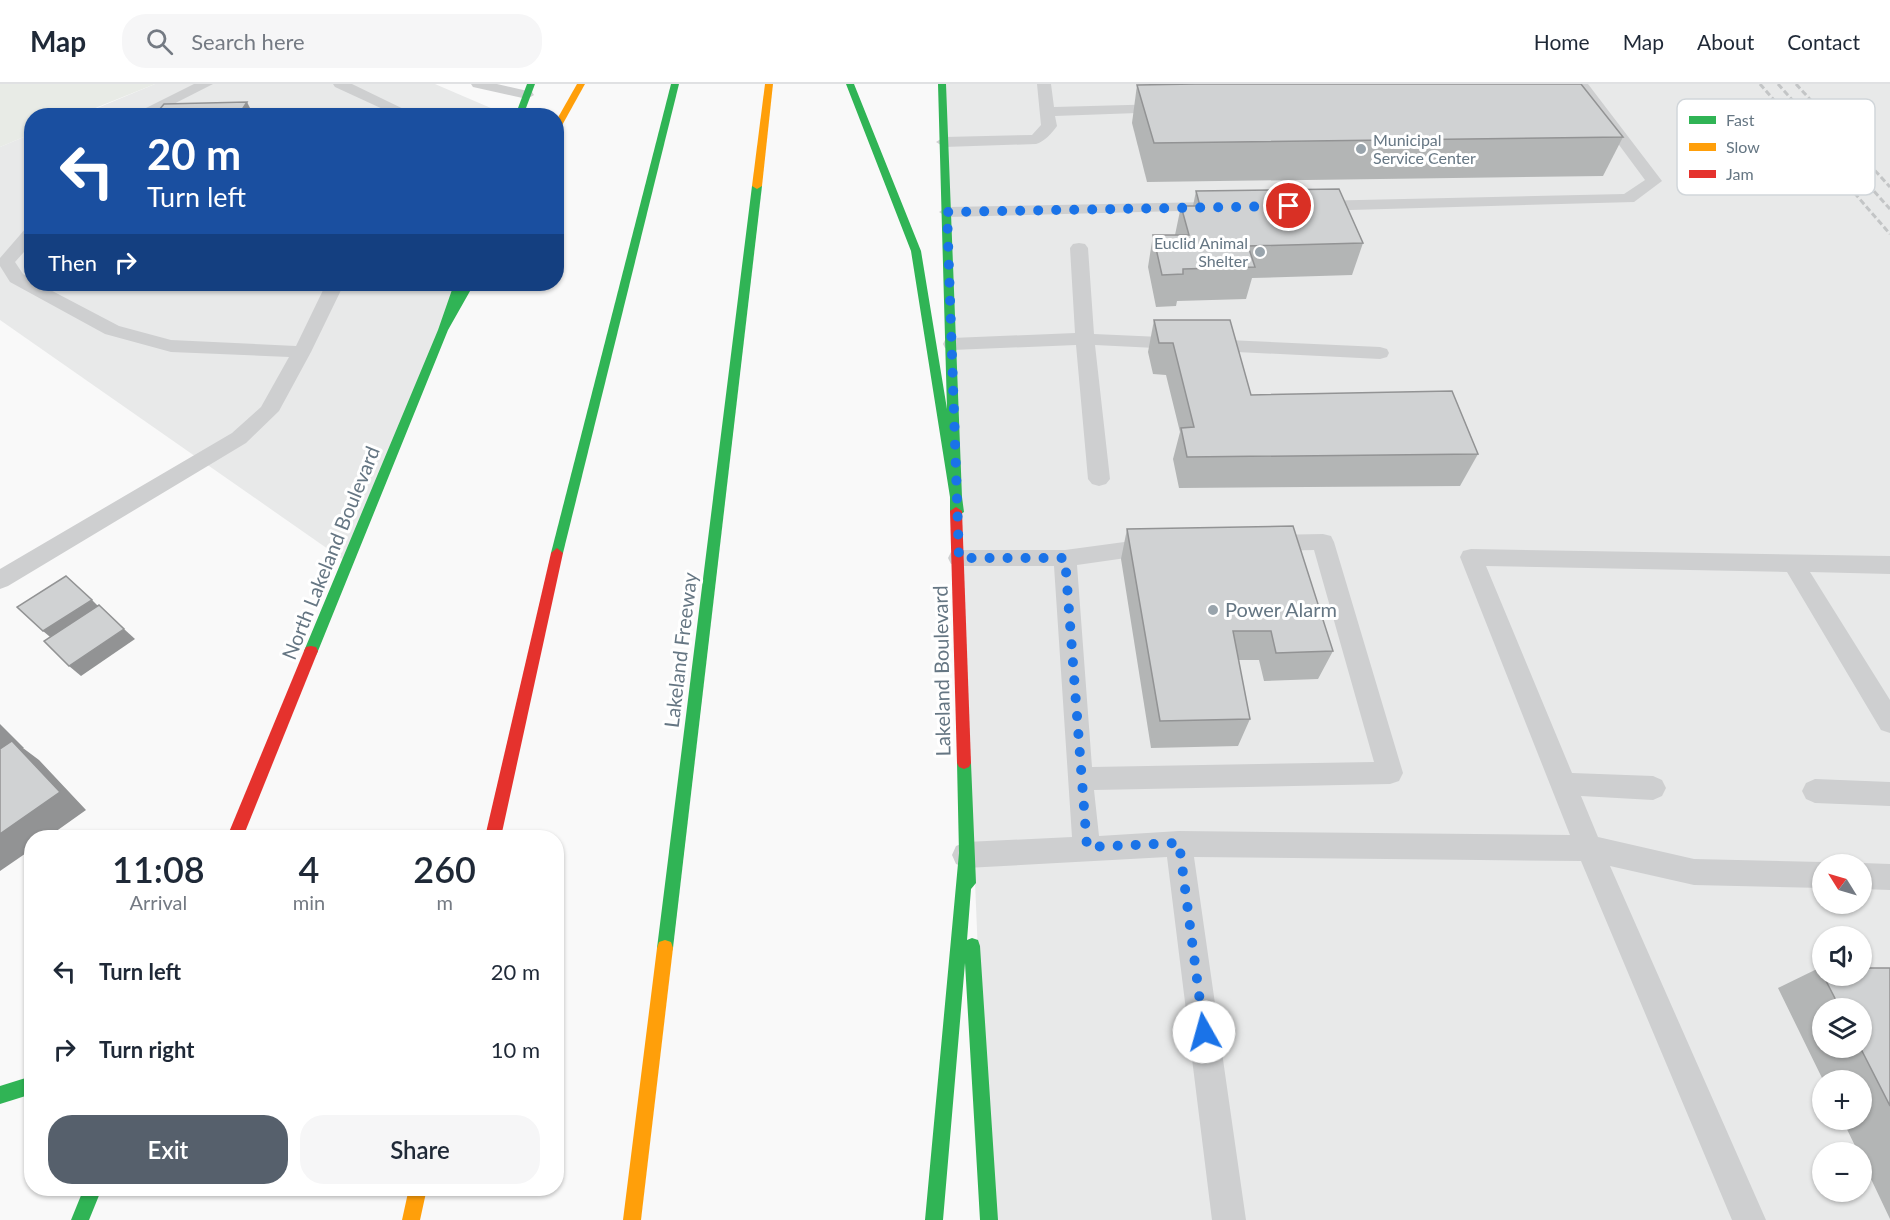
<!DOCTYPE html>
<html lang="en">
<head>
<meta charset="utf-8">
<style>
  body { margin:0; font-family:Lato,sans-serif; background:#f6f6f7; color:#1f2937; height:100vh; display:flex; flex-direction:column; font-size:22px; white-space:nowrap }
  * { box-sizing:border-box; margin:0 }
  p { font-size:20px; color:#747a83 }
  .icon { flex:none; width:33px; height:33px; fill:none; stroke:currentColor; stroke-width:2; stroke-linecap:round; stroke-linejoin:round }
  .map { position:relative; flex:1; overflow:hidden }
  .side { position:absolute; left:24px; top:746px; width:540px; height:366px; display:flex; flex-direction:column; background:#fff; border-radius:24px; box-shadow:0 2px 4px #0004 }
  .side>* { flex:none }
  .banner { position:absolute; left:24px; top:24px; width:540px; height:183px; border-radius:24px; box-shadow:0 2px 4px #0004; background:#1a4fa0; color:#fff; overflow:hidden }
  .needle { width:39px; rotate:307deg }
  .tools { position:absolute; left:1812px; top:770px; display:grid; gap:12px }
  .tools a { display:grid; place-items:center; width:60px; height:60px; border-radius:50%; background:#fff; box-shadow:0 2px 4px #0004; font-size:30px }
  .pin { position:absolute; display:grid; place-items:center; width:51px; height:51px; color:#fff; margin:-26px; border:3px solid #fff; border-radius:50%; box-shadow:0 2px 6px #0007 }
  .me { position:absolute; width:66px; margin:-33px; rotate:353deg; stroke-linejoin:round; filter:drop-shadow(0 0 4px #0008) }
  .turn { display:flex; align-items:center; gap:21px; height:126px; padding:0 24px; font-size:27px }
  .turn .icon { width:78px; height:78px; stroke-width:2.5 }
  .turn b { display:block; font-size:42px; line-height:51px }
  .then { display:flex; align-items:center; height:57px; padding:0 24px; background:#0003; gap:12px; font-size:22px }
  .eta { display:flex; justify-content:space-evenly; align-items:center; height:102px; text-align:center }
  .eta b { font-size:36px; font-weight:600; line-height:42px }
  .action { display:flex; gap:12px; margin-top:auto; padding:12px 24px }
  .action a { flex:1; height:69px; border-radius:24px; background:#56606c; color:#fff; font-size:24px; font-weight:600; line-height:69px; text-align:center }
  .action a+a { background:#f6f6f7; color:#1f2937 }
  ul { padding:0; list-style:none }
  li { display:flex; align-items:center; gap:18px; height:78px; padding:0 24px }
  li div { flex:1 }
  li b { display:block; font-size:22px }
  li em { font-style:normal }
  header { display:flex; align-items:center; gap:36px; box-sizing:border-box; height:84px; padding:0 30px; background:#fff; border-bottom:2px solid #e0e1e3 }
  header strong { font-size:28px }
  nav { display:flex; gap:33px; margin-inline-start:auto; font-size:21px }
  .search { width:420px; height:54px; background:#f6f6f7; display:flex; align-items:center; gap:15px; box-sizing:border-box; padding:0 21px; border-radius:24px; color:#747a83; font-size:22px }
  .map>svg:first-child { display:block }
  .built { fill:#e8e9e9; fill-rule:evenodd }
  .green { fill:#e8ebe6 }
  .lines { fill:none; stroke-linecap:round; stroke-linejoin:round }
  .lane { fill:#cecfd0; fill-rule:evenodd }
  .fast { fill:#30b455; fill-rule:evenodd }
  .slow { fill:#ff9f0a; fill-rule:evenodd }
  .jam { fill:#e5322d; fill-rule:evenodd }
  .rail { stroke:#c3c5c6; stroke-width:3; stroke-dasharray:6 3; stroke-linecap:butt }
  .wall { fill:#b3b5b5; fill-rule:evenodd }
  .shaded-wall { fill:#929394 }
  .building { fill:#d0d2d3; stroke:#929394; stroke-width:1.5 }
  .route { stroke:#1a73e8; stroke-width:10; stroke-dasharray:0 18 }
  .poi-dot { fill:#99a4ac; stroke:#fff; stroke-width:2 }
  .labels { text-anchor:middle; stroke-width:6; stroke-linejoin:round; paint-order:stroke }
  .far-poi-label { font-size:16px; fill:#657683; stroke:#fff; text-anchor:start }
  .street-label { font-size:20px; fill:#657683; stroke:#fff }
  .poi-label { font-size:20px; fill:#657683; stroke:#fff; text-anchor:start }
  .key { fill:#fff; stroke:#d1d6da; stroke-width:1.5 }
  .key-label { font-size:16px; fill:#657683 }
</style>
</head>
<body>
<header>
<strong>Map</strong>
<div class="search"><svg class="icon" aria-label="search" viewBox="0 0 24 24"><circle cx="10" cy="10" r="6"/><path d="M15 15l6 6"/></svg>Search here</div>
<nav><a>Home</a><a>Map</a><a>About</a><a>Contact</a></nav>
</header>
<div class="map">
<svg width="1890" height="1136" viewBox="0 0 1890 1136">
  <rect width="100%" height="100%" fill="#f9f9f9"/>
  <g class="built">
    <path d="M155 0H435L507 31 78 32Z"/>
    <path d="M942 0H1890V1136H989ZM1822 780H1862V819H1822ZM1822 852H1862V891H1822ZM1822 924H1862V963H1822ZM1822 996H1862V1035H1822ZM1822 1068H1862V1107H1822Z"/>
    <path d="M31 50 32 200H459L443 246 348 479 0 236V63Z"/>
  </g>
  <path class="green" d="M0 0H155L78 31 32 32 31 50 0 63Z"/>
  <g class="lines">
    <g class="lane">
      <path d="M194 0H213L150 32H130Z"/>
      <path d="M333 0H352L418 32H398L335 3Z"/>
      <path d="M471 0H497L532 8 534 11 527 15 473 3Z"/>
      <path d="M1037 0H1051L1054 23 1165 20 1172 24 1165 28 1055 32 1057 42C1052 49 1044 58 1036 60L944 63 936 58 944 53 1032 51 1041 41Z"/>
      <path d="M1574 0H1588L1662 97 1634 118 1315 127 1307 122 1315 117 1624 110 1645 96Z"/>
      <path d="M1212 118 1220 123 1218 126 947 133 939 128 947 123Z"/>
      <path d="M32 143V159L15 178 23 190 32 195V200H39L119 242 171 256 296 262 326 200H344L311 268 279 327 246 359 8 502 0 505V485L232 349 261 323 289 273 171 268 105 250 10 198 0 182V174L26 144Z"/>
      <path d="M1079 159 1085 160 1088 164 1094 250 1380 263 1387 265 1389 269 1387 273 1380 275 1095 261 1110 395 1106 400 1099 402 1092 400 1088 395 1076 261 952 266 945 264 943 260 945 256 952 254 1075 249 1070 164 1073 160Z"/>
      <path d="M1323 450 1331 452 1334 458 1403 689 1399 697 1390 700 1094 706 1099 752 1179 747 1570 751 1460 473 1463 467 1471 465 1890 472V490L1810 488 1890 616V649L1881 646 1787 488 1486 482 1572 689 1653 692 1662 696 1666 704 1662 712 1653 716 1581 712 1598 753 1694 775 1822 778 1827 780H1822V804L1694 801 1610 782 1766 1136H1732L1581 777 1194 773 1246 1136H1212L1167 773 966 784 956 780 952 771 956 762 966 758 1072 753 1054 482H959L951 480 948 474 951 468 959 466H1065L1154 454 1162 456 1165 462 1162 468 1154 470 1077 481 1092 683 1374 678 1314 466 1266 467 1258 465 1255 459 1258 453 1266 451Z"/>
      <path d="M1815 695 1890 698V722L1815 719 1806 715 1802 707 1806 699Z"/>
      <path d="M1862 779 1890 780V806L1862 805V780H1859Z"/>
    </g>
    <g class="fast">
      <path d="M527 0H535L523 32H515Z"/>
      <path d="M671 0H679L563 469 557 474 551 469Z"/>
      <path d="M846 0H854L921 167 947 325 938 0H946L962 413 964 428 958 432 950 427V413L911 167Z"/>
      <path d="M757 99 762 102 673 864 671 870 665 872 659 870 657 864 752 102Z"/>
      <path d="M454 200H474L448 246 318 567 316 571H306L304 567 438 246Z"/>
      <path d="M964 673 969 675 971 679 976 799 971 805 967 856 972 854 978 856 980 862 998 1136H980L965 879 943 1136H925L959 769 957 679 959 675Z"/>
      <path d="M32 992V1010L0 1020V1002Z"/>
      <path d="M84 1104H102L89 1136H71Z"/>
    </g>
    <g class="slow">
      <path d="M577 0H585L560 45 556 47V37Z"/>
      <path d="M765 0H773L762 102 757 105 752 102Z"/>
      <path d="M665 856 671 858 673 864 641 1136H623L657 864 659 858Z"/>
      <path d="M409 1104H427L420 1136H402Z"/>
    </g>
    <g class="jam">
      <path d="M956 423 962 427 971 679 969 683 964 685 959 683 957 679 950 427Z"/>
      <path d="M557 464 563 469 501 753H485L551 469Z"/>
      <path d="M311 562 316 563 318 567 243 753H227L304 567 306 563Z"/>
    </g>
    <g class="rail">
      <path d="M1760 0 1890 150"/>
      <path d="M1778 0 1890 125"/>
      <path d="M1796 0 1890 103"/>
    </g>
  </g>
  <g class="wall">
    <path d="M1137 1 1623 53 1603 92 1147 98 1132 39Z"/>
    <path d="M1196 107 1363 159 1352 191 1252 194 1246 215 1177 217 1176 222 1156 223 1148 183 1153 151H1175L1181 122H1193Z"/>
    <path d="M1154 236 1251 311 1478 370 1460 402 1179 404 1173 375 1180 348 1166 291 1153 290 1148 268Z"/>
    <path d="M1127 445 1333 567 1318 595 1264 597 1259 576H1238L1250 635 1238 662 1151 664 1121 475Z"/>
    <path d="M1819 884H1890V1135L1862 1076V1068H1858L1842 1035H1862V996H1823L1778 904ZM1822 924H1862V963H1822Z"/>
  </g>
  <g class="shaded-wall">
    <path d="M247 18 254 32H238Z"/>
    <path d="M92 516 103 527 56 558 43 547Z"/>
    <path d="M124 545 135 555 81 592 69 582Z"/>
    <path d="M0 640 24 664H23L39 676 86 726 48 753H32V765L0 787Z"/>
  </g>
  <g class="building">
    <path d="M1195 0H1581L1623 53 1154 59 1137 1Z"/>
    <path d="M247 18 238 32H154L164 20Z"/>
    <path d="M1339 105 1363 159 1248 162 1255 183 1183 185V190L1162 191 1153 151H1189L1181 122H1200L1196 107Z"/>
    <path d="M1154 236H1230L1251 311 1452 307 1478 370 1187 373 1181 344 1194 343 1173 259H1159Z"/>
    <path d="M1293 442 1333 567 1276 569 1271 547H1233L1250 635 1160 637 1127 445Z"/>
    <path d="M66 492 92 516 43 547 17 523Z"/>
    <path d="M99 521 124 545 69 582 44 557Z"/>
    <path d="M12 657 60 708 0 750V665Z"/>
    <path d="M1819 884H1822V890Z"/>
    <path d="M1862 884H1890V1022L1860 963H1862V924H1840L1823 891H1862Z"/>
  </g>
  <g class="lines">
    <path class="route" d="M1204 948 1179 759 1087 763 1065 474H959L947 128 1289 122"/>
  </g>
  <g class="poi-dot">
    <circle cx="1361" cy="65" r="6"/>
    <circle cx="1260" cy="168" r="6"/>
    <circle cx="1213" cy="526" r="6"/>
  </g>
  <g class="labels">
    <g class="far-poi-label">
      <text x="1373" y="62">Municipal<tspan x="1373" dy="18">Service Center</tspan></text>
      <text x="1248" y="165" text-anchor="end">Euclid Animal<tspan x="1248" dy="18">Shelter</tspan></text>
    </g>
    <g class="street-label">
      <text transform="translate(331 469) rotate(-68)" y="7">North Lakeland Boulevard</text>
      <text transform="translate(681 566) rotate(-83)" y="7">Lakeland Freeway</text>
      <text transform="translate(942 587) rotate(-91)" y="7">Lakeland Boulevard</text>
    </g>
    <g class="poi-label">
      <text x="1225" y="533">Power Alarm</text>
    </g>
  </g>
  <rect x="1677" y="15" width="198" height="96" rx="9" class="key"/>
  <rect x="1689" y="32" width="27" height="8" fill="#30b455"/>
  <rect x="1689" y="59" width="27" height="8" fill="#ff9f0a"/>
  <rect x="1689" y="86" width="27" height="8" fill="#e5322d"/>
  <g class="key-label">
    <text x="1726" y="42">Fast</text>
    <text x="1726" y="69">Slow</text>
    <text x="1726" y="96">Jam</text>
  </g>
</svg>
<div class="tools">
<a><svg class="needle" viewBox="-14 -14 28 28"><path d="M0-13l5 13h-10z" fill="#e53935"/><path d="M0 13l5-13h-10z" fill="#747a83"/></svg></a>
<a><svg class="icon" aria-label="sound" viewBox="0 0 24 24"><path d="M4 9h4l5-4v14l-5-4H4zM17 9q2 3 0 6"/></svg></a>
<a><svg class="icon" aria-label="layers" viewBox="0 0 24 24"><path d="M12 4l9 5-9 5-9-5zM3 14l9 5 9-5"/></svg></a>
<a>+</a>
<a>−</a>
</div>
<div class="pin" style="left:1289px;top:122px;background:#d93025"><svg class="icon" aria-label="arrive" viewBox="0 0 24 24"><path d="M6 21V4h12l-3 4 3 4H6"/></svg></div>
<svg class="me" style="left:1204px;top:948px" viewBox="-20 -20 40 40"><circle r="19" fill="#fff"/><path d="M0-13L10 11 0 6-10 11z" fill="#1a73e8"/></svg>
<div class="banner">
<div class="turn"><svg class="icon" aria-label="left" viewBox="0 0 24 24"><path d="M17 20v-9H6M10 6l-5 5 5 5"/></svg><div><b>20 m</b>Turn left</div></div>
<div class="then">Then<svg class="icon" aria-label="right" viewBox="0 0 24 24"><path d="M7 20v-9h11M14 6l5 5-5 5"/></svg></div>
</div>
<section class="side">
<div class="eta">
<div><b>11:08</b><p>Arrival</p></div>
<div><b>4</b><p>min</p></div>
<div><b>260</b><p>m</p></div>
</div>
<ul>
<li><svg class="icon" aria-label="left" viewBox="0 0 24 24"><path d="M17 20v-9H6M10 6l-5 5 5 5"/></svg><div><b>Turn left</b></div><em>20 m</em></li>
<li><svg class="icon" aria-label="right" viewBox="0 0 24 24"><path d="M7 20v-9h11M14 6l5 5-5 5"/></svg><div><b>Turn right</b></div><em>10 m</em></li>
</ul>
<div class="action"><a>Exit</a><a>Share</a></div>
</section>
</div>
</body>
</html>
